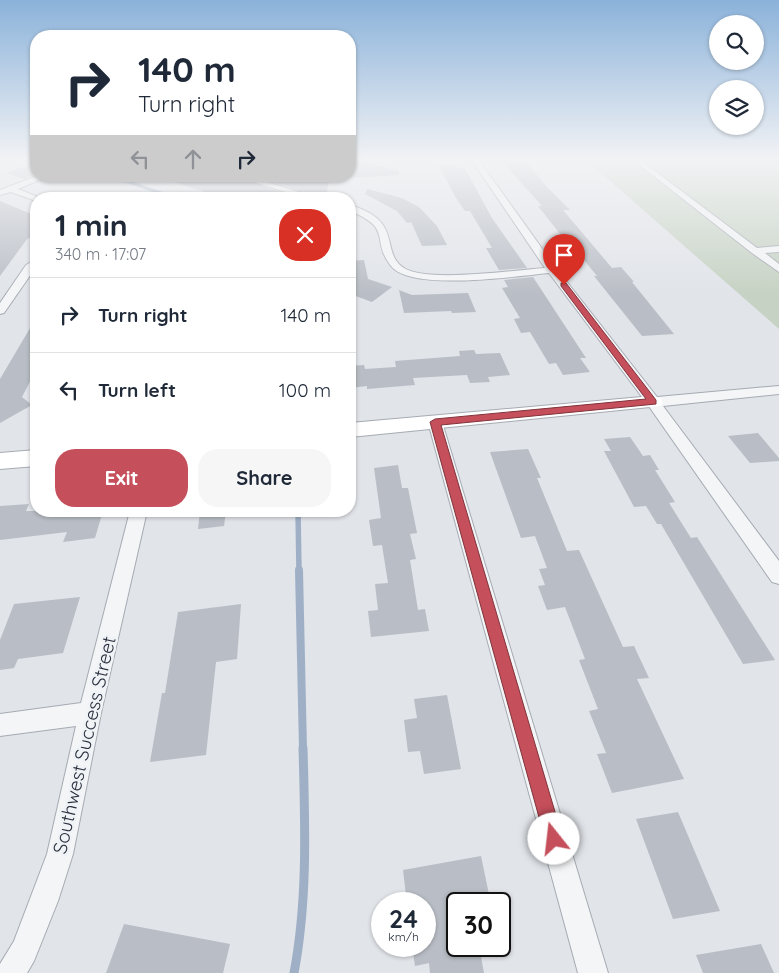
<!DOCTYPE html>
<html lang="en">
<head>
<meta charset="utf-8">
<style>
  body { margin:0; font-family:Quicksand,sans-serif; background:#f6f6f7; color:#1f2937; height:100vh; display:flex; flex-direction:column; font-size:19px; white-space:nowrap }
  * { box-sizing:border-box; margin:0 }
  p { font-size:16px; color:#747a83 }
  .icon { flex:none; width:28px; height:28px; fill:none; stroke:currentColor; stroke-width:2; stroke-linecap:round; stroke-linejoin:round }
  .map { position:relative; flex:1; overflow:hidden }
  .details { position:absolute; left:30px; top:192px; width:326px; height:325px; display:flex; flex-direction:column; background:#fff; border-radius:20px; box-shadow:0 1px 4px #0004 }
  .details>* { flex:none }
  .hud { position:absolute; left:30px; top:30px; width:326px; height:152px; border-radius:20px; box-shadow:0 1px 4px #0004; background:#fff; color:#1f2937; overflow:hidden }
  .fabs { position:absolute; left:709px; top:15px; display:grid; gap:10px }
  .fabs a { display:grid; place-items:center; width:55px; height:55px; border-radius:50%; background:#fff; box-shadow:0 1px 4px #0004; font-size:25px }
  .speed { position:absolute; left:371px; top:892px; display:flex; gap:10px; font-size:25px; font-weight:700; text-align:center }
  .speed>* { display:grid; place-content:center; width:65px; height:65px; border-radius:50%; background:#fff; box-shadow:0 1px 4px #0004; line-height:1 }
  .speed small { font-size:12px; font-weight:400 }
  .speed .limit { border:2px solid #111; border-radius:8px; background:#fff; color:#111 }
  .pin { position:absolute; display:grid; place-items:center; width:42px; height:42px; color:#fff; margin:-51px -21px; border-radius:50% 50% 50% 0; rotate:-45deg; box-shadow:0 0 5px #0007 }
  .pin .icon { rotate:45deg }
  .me { position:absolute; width:55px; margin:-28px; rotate:344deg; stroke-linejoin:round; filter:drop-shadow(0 0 4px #0008) }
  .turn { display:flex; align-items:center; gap:18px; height:105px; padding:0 25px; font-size:22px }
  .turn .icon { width:65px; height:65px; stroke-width:2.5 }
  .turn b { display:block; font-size:35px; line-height:42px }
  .lanes { display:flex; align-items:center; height:48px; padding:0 25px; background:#0003; justify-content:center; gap:25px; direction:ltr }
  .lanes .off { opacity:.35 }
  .round { display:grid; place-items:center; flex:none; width:52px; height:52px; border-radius:20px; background:#f6f6f7 }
  .headline { display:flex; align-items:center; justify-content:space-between; height:85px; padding:0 25px }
  h1 { font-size:30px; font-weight:800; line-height:38px }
  .primary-button { display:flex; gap:10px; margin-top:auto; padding:10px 25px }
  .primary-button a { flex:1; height:58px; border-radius:20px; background:#c54f5b; color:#fff; font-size:20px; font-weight:800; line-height:58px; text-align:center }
  .primary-button a+a { background:#f6f6f7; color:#1f2937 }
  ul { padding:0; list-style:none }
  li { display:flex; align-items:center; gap:15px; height:75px; padding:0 25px; border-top:1px solid #e0e1e3 }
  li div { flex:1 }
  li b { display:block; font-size:19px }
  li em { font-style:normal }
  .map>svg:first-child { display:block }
  .green { fill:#c6d2c3 }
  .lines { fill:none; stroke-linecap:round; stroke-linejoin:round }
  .stream-far3 { stroke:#9fb0c6; stroke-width:3 }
  .stream-far2 { stroke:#9fb0c6; stroke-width:5.5 }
  .stream-far1 { stroke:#9fb0c6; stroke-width:8 }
  .stream { stroke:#9fb0c6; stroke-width:9 }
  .building { fill:#b9bdc5 }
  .street-casing { stroke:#a6abb3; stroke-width:2 }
  .secondary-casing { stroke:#a6abb3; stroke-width:2 }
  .street { fill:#f3f5f7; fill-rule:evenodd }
  .secondary { fill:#fff; fill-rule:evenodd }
  .route { fill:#c54f5b; stroke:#80333b }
  .labels { text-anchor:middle; stroke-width:5; stroke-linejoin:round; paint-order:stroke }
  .near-street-label { font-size:19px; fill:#2a313f; stroke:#f0f3f6 }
</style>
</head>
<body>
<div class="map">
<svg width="779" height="973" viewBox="0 0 779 973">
  <rect width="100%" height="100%" fill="#e1e4e9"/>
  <path class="green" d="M585 159H779V329Z"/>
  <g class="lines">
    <g class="stream-far3">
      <path d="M0 161 7 159"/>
      <path d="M111 176 178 199"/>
    </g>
    <path class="stream-far2" d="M298 511 299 571"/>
    <path class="stream-far1" d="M299 570 303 749"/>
    <path class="stream" d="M294 973C308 899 305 823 303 748"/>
  </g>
  <g class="building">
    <path d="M350 159 399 171V175L350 178Z"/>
    <path d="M500 159H521L528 164 546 186 570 210H563L612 268 621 267 634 282H632L674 334 642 336 594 276H597L571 244H568L538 206H542Z"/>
    <path d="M36 162V174L24 179 7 173Z"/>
    <path d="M455 165 457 168H464L468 174 492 218 527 268 499 270 486 248H492L470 211H465L456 198 439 166Z"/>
    <path d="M169 176H232L301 199H227L168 180Z"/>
    <path d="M254 176H319L329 179 326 199Z"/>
    <path d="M367 189 402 198 419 207 437 226 447 245 422 246 411 222 407 223 397 211 365 194Z"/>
    <path d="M0 201 36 216V235L27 239 0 276Z"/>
    <path d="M364 260 368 279 392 287 372 302 350 294V261Z"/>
    <path d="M533 277 586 358H580L590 372 563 375 556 363 549 364 530 332 521 333 514 319 520 318 502 288 508 287 504 280Z"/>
    <path d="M399 290 412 295 468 293 476 312 452 313 451 311 404 313Z"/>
    <path d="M36 318V370L22 397 32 405 0 423V379Z"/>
    <path d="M474 350 476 354 500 353 510 375 488 377 490 382 470 383 467 375 413 378 415 385 367 389V386L350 388V366L364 365 365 369 396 367 395 361 460 356 459 351Z"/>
    <path d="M758 433 779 458V461L750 463 728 436Z"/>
    <path d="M630 437 643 456 650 455 659 470H655L675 502 669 503 691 538 697 537 775 660 743 664 661 524H657L646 506 634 507 604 451H611L604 439Z"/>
    <path d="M528 449 541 478H537L567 551 579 550 623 647 634 646 649 678 637 679 684 779 612 793 597 754 606 753 589 711 598 709 579 660 585 659 565 607 547 610 538 586 545 585 539 569 547 568 535 536 521 538 490 452Z"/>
    <path d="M398 465 402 488H408L417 533 410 534 416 559 410 560 418 610 425 609 429 631 371 637 368 611 378 610 375 584 388 583 382 545 373 546 369 520 381 518 374 468Z"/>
    <path d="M29 504 26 511H103L95 538 63 542 67 532 0 540V506Z"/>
    <path d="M200 511H226L224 526 198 529Z"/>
    <path d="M80 597 63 653 18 659 14 668 0 670V640L14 604Z"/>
    <path d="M241 604 237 659 216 662 206 755 150 762 162 693H165L178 612Z"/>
    <path d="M447 695 461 769 424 774 420 751 408 752 404 720 417 718 414 699Z"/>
    <path d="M678 812 720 911 673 919 636 819Z"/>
    <path d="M481 856 491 904H458V946H479L484 973H430L429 963 415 966 412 946H425V904H407L403 870Z"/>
    <path d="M124 924 230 944 223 973H106Z"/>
    <path d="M761 944 774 973H703L696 955Z"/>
  </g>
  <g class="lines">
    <defs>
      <g id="street">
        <path d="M471 159H478L556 268 657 397 779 386V394L663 406 779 561V584L772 582 648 405 549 273C517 276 411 292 391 266 370 239 394 229 350 211V205C405 221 379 252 404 268 427 283 516 270 545 268Z"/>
        <path d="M632 159H639L757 248 779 246V252L765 253 779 264V272L752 253Z"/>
        <path d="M37 176H49L18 189 43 199H36V201L11 192 0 195V190Z"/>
        <path d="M234 176H247L322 199H308Z"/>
        <path d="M36 259V267L4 313 0 314V303L26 265Z"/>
        <path d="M435 417 440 419 442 422 608 973H578L428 422 430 419Z"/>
        <path d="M130 511H147L101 713 73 854 58 901 34 961 27 973H0V964L14 941 47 854 76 726 0 736V714L81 703Z"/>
      </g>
      <g id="secondary">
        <path d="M653 396 660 398 663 402 660 406 350 437V423Z"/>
        <path d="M36 450V466L0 469V453Z"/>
      </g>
    </defs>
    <use href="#street" class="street-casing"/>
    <use href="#secondary" class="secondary-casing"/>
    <use href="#street" class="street"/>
    <use href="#secondary" class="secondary"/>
  </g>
  <linearGradient id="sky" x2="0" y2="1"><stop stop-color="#8bb2da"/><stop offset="0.54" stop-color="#f2f3f5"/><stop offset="1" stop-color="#f2f3f5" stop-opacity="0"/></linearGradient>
  <rect width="779" height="295" fill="url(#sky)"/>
  <path class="route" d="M561 283H566L656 400V404L441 425 563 839 561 846 554 848 548 846 545 839 430 422 435 419 646 399 561 286Z"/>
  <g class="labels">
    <g class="near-street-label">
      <text transform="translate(84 745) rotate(-77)" y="7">Southwest Success Street</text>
    </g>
  </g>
</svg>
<div class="fabs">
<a><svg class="icon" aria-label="search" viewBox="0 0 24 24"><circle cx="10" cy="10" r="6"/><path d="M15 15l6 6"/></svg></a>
<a><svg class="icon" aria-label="layers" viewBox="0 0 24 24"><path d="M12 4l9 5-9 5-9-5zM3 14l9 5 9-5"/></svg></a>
</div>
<div class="speed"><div>24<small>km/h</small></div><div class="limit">30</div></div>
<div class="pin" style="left:564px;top:285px;background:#d93025"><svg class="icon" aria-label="arrive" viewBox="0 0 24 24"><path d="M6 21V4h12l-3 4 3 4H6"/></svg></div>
<svg class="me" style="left:554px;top:839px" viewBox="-20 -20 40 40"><circle r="19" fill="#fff"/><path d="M0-13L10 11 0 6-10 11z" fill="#c54f5b"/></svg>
<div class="hud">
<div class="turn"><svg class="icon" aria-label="right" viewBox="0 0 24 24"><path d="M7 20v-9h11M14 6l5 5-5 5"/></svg><div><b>140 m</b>Turn right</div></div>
<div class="lanes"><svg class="icon off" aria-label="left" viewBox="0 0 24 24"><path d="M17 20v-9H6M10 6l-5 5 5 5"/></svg><svg class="icon off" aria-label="ahead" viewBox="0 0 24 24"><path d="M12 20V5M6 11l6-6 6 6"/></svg><svg class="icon" aria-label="right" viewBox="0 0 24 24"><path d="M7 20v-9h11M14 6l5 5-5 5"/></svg></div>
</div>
<section class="details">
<div class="headline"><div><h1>1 min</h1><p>340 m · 17:07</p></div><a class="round" style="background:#d93025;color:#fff"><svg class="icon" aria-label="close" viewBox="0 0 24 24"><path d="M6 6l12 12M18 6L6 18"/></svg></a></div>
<ul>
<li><svg class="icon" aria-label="right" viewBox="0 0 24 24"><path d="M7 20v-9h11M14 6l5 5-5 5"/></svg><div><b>Turn right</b></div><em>140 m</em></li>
<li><svg class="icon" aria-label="left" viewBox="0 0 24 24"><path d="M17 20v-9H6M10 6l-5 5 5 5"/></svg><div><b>Turn left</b></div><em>100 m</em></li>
</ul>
<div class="primary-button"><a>Exit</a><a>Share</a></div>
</section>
</div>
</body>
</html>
